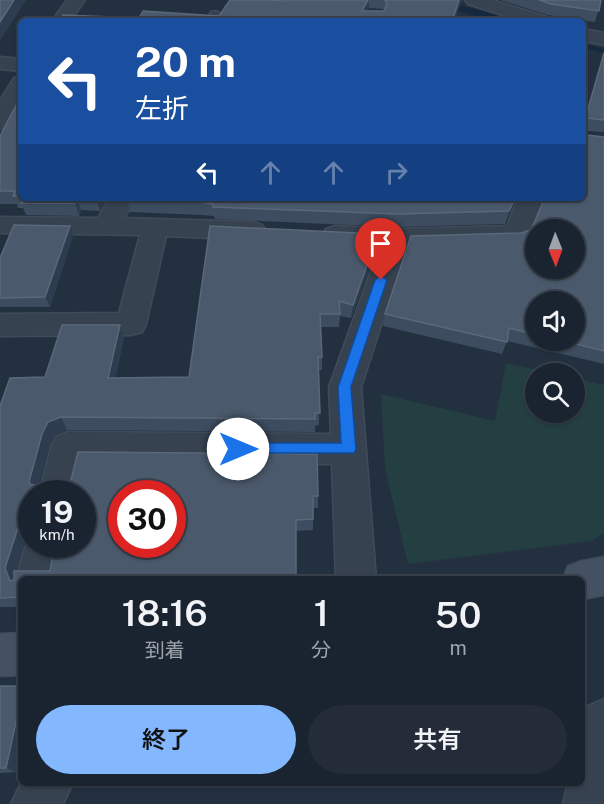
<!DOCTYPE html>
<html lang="ja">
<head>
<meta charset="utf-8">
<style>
  body { margin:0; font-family:"Public Sans","Noto Sans JP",sans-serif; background:#232c38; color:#f1f3f6; height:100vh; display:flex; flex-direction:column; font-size:22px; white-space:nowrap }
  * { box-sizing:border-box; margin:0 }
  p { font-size:20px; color:#9fa4ab }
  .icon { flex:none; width:33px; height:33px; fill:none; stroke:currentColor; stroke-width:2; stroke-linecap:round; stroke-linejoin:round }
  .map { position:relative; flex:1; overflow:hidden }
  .panel { position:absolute; left:18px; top:576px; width:567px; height:210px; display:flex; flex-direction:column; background:#1a2430; border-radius:9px; box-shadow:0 2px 4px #0004,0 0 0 2px #38414c }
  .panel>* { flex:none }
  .banner { position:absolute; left:18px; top:18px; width:568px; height:183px; border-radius:9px; box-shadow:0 2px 4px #0004,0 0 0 2px #38414c; background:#1a4fa0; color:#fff; overflow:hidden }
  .needle { width:39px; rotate:179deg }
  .tools { position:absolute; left:525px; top:219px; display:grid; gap:12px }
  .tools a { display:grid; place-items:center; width:60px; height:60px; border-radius:50%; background:#1a2430; box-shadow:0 2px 4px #0004,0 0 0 2px #38414c; font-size:30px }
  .speed { position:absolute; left:18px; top:480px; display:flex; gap:12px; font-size:30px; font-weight:700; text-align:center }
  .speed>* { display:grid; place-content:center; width:78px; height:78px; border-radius:50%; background:#1a2430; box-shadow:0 2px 4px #0004,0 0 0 2px #38414c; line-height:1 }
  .speed small { font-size:15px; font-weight:400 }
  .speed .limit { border:9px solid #d22; background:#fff; color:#111 }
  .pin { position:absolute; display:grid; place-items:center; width:51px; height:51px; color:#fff; margin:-62px -26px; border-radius:50% 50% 50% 0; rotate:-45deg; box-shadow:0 0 6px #0007 }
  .pin .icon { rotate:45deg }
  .me { position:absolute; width:66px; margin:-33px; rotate:90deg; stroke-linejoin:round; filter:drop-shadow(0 0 4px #0008) }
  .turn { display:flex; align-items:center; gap:21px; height:126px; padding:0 18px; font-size:27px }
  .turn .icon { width:78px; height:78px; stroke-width:2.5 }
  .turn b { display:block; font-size:42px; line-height:51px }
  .lanes { display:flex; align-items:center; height:57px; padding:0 18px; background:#0003; justify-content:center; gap:30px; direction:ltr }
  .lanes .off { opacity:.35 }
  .eta { display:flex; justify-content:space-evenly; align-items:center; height:102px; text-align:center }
  .eta b { font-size:36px; font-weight:600; line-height:42px }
  .action { display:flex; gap:12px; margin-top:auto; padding:12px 18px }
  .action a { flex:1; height:69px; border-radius:36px; background:#83b8ff; color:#111; font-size:24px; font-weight:600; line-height:69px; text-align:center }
  .action a+a { background:#232c38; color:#f1f3f6 }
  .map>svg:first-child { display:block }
  .green { fill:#243f41 }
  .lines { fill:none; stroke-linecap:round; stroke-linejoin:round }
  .stream { fill:#14283f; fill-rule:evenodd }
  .lane-casing { stroke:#404b59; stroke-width:3 }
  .street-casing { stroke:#404b59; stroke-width:3 }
  .secondary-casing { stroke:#404b59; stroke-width:3 }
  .lane { fill:#364250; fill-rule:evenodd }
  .street { fill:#364250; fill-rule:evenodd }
  .secondary { fill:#445163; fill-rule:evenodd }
  .wall { fill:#3d4c5f; fill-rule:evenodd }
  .shaded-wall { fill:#2d3c4e }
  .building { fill:#4a596b; stroke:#5a687a; stroke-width:1.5; fill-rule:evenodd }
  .route { fill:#1a73e8; stroke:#114b97; stroke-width:1.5 }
</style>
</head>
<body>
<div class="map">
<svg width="604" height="804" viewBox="0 0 604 804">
  <rect width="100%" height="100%" fill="#223040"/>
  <path class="green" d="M506 363 553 373 536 374V412H574L575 378 604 385V533L592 541 408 564 385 468 381 394 495 421Z"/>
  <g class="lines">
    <g class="stream">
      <path d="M412 0C434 0 490 9 508 21H497Z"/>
      <path d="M584 44 604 49V53L584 48Z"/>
    </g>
    <defs>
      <path id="lane" d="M216 11 223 15 220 21H206L211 12Z"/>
      <g id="street">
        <path d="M67 0H85L70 21H52Z"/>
        <path d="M465 0H492L547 17 549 21H521L468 4Z"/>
        <path d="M584 29 604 33V45L584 41Z"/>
        <path d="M0 57 21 59V71L0 69Z"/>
        <path d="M21 76V103L8 127 0 129V101L14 78Z"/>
        <path d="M110 198H136L124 218 253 222 262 225 266 231 262 237 253 240 166 236 146 324 142 332 131 335 0 336V314L119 313 140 235 0 233V217L98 218Z"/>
        <path d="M518 198H544L526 240 517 243 407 246 361 387 376 579H336L332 464 82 462 75 494H39L51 447 56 437 68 432 331 434 329 387 380 246 326 241 322 235 326 229 335 226 396 229 507 226Z"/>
        <path d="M30 531 32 544H63L56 579H21V590L16 579Z"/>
        <path d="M604 699V804H563L568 783H582V721L588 706Z"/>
        <path d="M21 783H73L63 804H11Z"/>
      </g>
      <g id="secondary">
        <path d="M604 557V595L582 599V579H563L568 566 582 561Z"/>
        <path d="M21 633V675L0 676V634Z"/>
      </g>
    </defs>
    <use href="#lane" class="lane-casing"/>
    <use href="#street" class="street-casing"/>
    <use href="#secondary" class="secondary-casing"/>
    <use href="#lane" class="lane"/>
    <use href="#street" class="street"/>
    <use href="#secondary" class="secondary"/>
  </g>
  <g class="wall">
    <path d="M285 0H462L454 21H60L219 16 284 1ZM369 8 383 9 384 11H367Z"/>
    <path d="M500 0H601L595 22 548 15Z"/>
    <path d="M604 51V132L587 131V135L604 137V364L507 341 502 354 383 326 385 314 521 233 531 230 584 198V120ZM536 302 574 340H536Z"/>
    <path d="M21 96V198H108L100 211 81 210 79 216 26 215 23 208H18L17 204H0V136Z"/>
    <path d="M516 198 505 224 396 227 215 219 214 216 201 215 130 212 127 199Z"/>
    <path d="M378 234 377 248 351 318 340 316 339 327H321L322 357V370H319V425L315 426V432L67 430 55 435 49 446 39 484 318 496V508H313V530L296 531 21 579V607H0V406L45 377 124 338 115 378 189 377ZM32 494 82 544 50 571H16L28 534 32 539Z"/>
    <path d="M73 236 50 307H0V258Z"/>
    <path d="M0 686H21V754L17 772 0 773Z"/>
  </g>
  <g class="shaded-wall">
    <path d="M14 0H26L0 41V22Z"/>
    <path d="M368 0H369V8L362 21V11Z"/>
    <path d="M459 0H462L454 21H452Z"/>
    <path d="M77 198 81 210 79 216 75 203Z"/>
    <path d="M96 198H108L100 211Z"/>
    <path d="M515 198H516L505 224 509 211Z"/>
    <path d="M70 226 73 236 50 307 45 297Z"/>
    <path d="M378 234 377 248 351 318 353 305Z"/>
    <path d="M120 325 124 338 113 391 108 378Z"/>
    <path d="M61 417 67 430 55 435 49 446 37 493 29 482 42 434 48 422Z"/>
    <path d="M21 518 29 529 26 531 28 534 14 578 19 591 10 581 5 568Z"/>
    <path d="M21 699V754L17 772 6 768Z"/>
  </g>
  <g class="building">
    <path d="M0 0H14L0 22Z"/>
    <path d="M230 0H270L284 1 285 0H368L362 11H384L387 4 385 0H459L452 21H60L63 15 139 18 143 11 219 16Z"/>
    <path d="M539 0H601L599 11 551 4Z"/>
    <path d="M604 53V120L587 118V135L604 137V351L560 340H574V302H536V335L509 328 507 342 385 314 411 236 521 233 531 230 545 198H584V123ZM536 230H574V268H536Z"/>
    <path d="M21 96V196H13L15 191H0V136Z"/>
    <path d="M23 198H77L75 203H21Z"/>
    <path d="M128 198H515L509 211 398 214 213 207V204L199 202 127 199Z"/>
    <path d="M14 225 70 226 45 297 0 298V258Z"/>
    <path d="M210 226 378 234 353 305 339 301 340 314H320L322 357H318L320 413H315V419L61 417 48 422 42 434 29 482 31 485 70 484 78 452 317 454 318 496H313V519L296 520V579H21V597L0 598V406L10 378 45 377 62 325H120L108 378 189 377ZM32 494H82V544H55L50 571H14V580L10 581 5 568 21 518 24 520 26 531H32ZM122 494H172V544H122Z"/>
    <path d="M0 686H21V699L6 768H0Z"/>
  </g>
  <path class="route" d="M381 276 387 280 351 387 356 449 354 453H233L231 449 233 445 238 443H341L338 387 375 280Z"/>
</svg>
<div class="tools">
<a><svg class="needle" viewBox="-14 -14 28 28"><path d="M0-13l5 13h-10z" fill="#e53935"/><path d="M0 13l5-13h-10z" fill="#9fa4ab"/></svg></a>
<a><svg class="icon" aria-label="sound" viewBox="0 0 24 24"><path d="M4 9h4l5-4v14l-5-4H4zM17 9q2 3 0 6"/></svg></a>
<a><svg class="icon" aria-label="search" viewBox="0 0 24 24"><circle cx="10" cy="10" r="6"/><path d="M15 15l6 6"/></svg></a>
</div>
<div class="speed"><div>19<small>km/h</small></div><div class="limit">30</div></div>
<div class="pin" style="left:381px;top:280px;background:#d93025"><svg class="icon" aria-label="arrive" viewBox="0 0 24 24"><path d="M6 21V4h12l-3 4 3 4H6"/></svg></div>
<svg class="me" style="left:238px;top:449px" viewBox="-20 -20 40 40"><circle r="19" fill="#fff"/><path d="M0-13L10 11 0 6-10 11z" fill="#1a73e8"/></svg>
<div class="banner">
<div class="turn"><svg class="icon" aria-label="left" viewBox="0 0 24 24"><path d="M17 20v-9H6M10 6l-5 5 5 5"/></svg><div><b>20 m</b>左折</div></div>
<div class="lanes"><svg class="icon" aria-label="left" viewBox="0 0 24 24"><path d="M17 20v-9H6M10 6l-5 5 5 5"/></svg><svg class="icon off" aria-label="ahead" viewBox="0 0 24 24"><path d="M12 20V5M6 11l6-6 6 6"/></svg><svg class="icon off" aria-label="ahead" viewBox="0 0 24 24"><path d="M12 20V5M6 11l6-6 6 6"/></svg><svg class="icon off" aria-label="right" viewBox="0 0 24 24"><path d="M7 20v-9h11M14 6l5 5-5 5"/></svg></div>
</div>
<section class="panel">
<div class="eta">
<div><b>18:16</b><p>到着</p></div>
<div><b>1</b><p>分</p></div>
<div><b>50</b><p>m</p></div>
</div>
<div class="action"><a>終了</a><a>共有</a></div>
</section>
</div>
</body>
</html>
